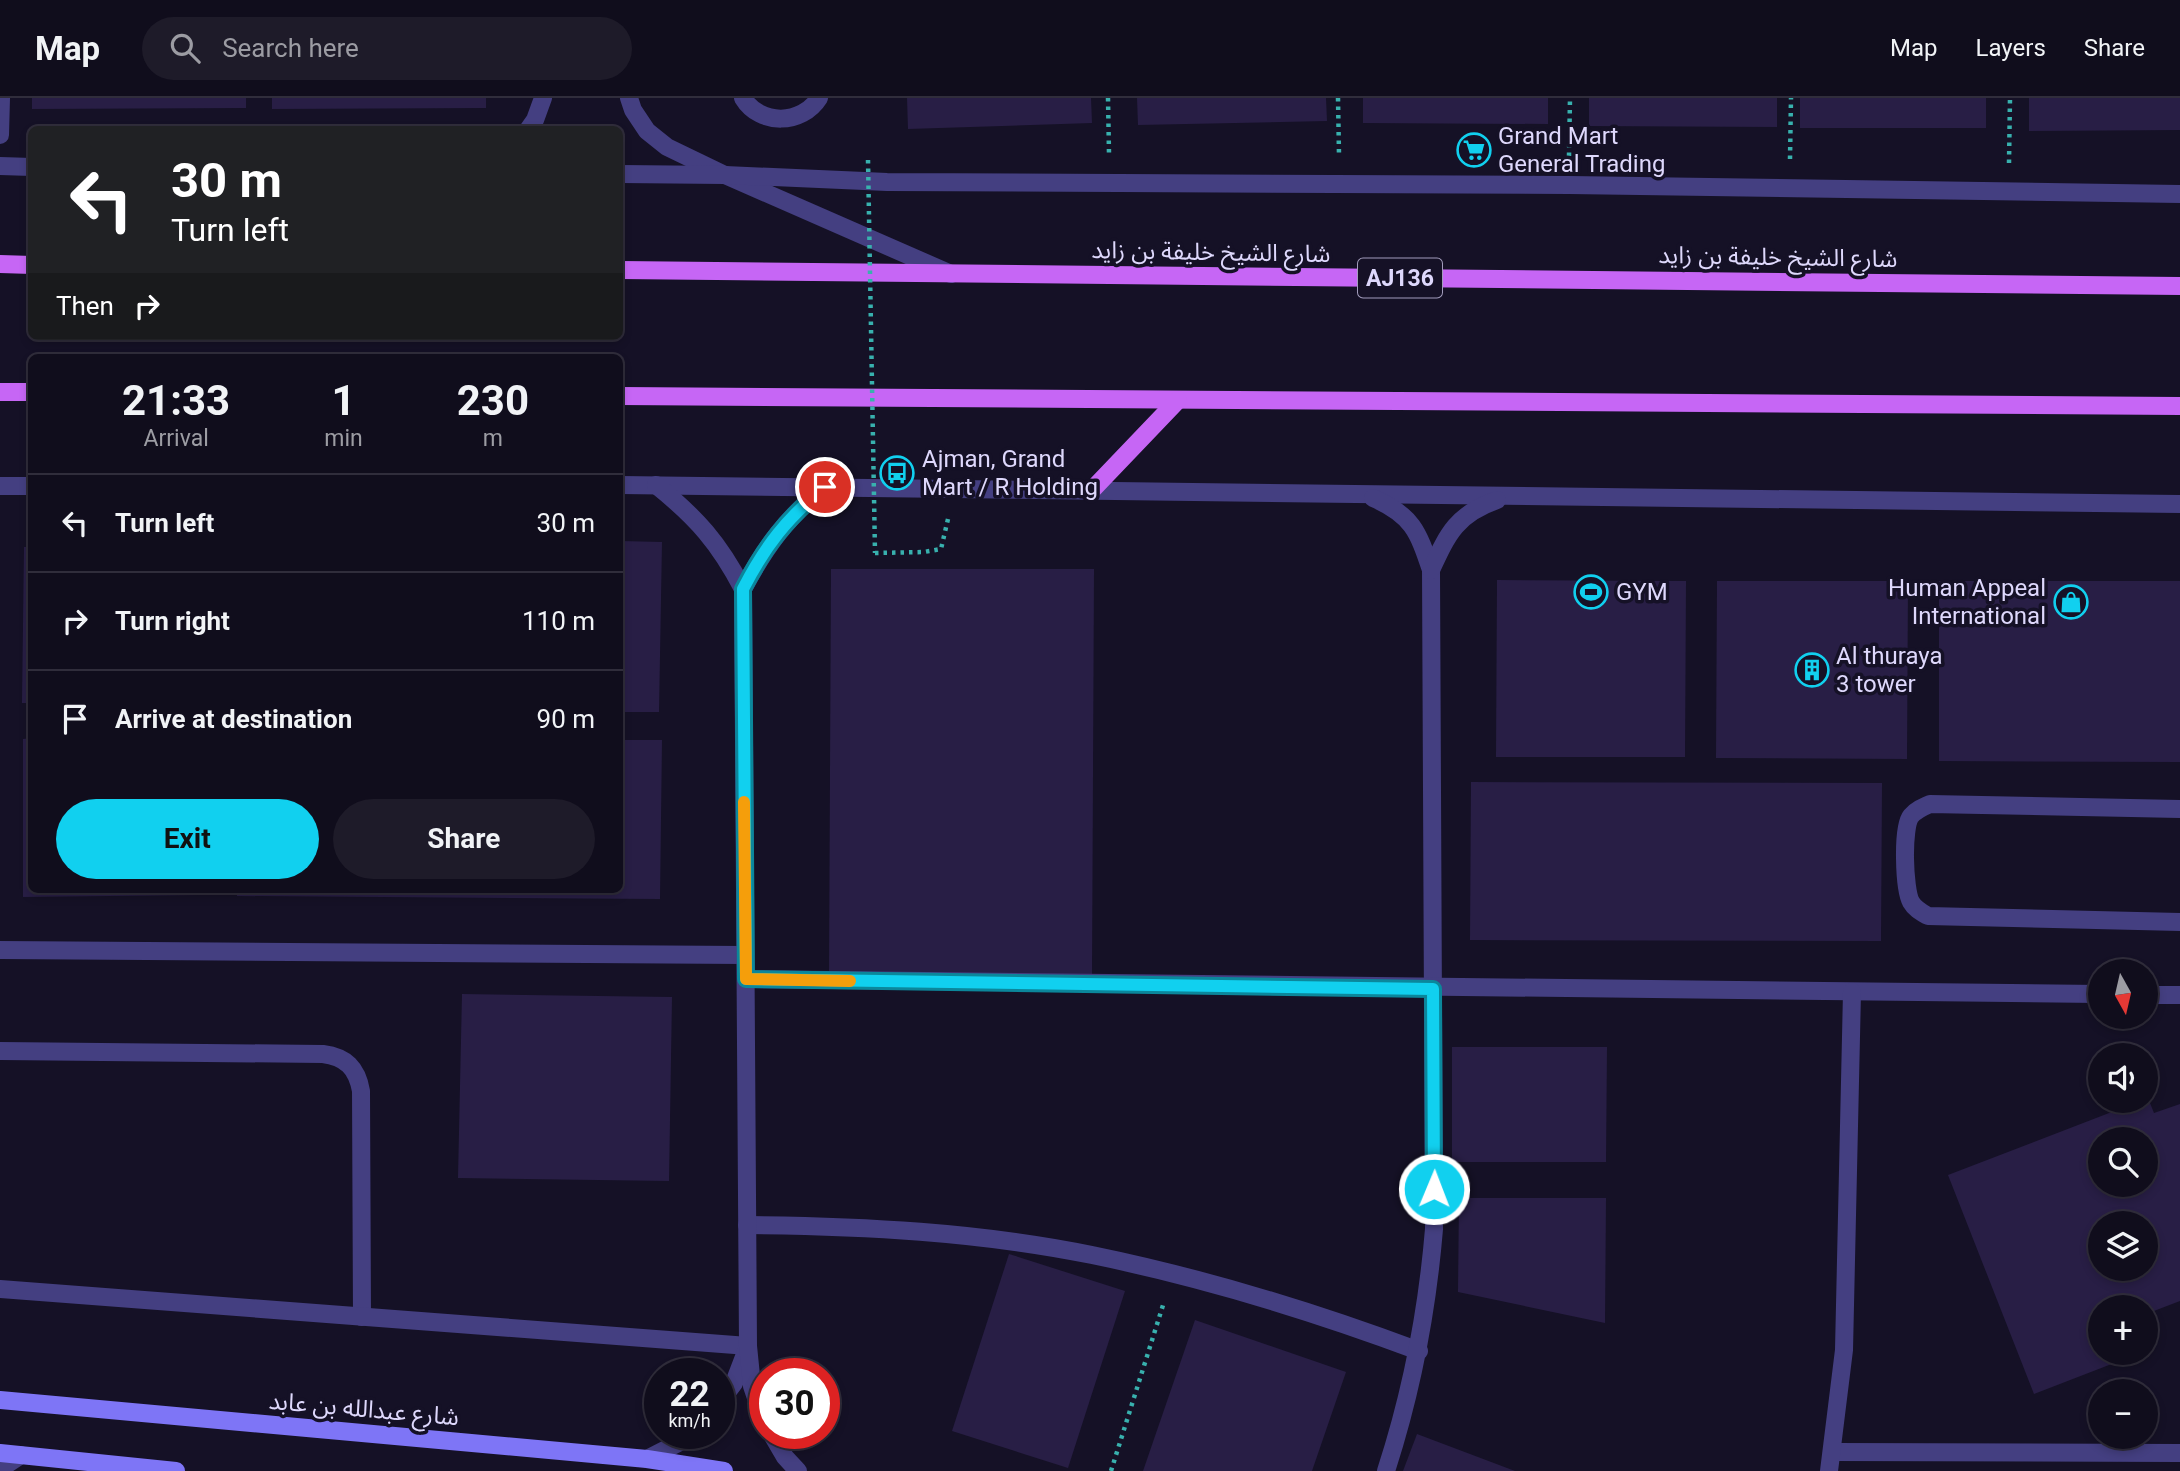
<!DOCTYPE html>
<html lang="en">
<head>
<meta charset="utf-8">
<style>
  body { margin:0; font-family:Roboto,"Noto Sans Arabic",sans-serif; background:#1e1b29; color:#f1f3f6; height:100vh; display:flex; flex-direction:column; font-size:26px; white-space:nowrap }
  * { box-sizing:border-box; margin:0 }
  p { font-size:23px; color:#9c9ca3 }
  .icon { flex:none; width:38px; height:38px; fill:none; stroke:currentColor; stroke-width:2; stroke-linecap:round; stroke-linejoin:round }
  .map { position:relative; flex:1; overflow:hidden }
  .sheet { position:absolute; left:28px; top:256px; width:595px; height:539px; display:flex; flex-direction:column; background:#100d1c; border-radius:10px; box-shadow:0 4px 10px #0003,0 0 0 2px #302d3b }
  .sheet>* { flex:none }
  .top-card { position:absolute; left:28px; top:28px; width:595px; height:214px; border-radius:10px; box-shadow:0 4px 10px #0003,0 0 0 2px #302d3b; background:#202124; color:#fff; overflow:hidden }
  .needle { width:46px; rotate:172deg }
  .tools { position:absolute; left:2088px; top:861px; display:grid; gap:14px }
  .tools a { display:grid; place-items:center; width:70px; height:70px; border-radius:50%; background:#100d1c; box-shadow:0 4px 10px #0003,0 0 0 2px #302d3b; font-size:35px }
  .speed { position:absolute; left:644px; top:1260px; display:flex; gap:14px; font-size:35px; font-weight:700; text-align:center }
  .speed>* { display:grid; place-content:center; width:91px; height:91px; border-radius:50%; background:#100d1c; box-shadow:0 4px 10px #0003,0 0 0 2px #302d3b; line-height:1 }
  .speed small { font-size:18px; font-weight:400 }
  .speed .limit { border:10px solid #d22; background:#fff; color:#111 }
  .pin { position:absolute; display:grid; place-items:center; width:60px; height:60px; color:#fff; margin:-30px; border:4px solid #fff; border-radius:50%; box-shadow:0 2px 7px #0007 }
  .me { position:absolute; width:77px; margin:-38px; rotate:1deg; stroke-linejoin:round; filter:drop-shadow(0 0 5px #0008) }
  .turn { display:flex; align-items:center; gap:24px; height:147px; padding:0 28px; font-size:32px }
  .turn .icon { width:91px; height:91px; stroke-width:2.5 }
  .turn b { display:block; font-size:49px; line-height:60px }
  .then { display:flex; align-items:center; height:66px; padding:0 28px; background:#0003; gap:14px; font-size:26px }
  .eta { display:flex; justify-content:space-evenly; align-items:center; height:119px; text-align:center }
  .eta b { font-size:42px; font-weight:700; line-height:49px }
  .cta { display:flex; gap:14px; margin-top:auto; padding:14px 28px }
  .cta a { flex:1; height:80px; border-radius:42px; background:#11d0ef; color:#111; font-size:28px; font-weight:700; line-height:80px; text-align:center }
  .cta a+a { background:#1e1b29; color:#f1f3f6 }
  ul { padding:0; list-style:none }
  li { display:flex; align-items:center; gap:21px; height:98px; padding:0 28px; border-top:2px solid #302d3b }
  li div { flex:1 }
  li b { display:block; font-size:26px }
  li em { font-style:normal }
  header { display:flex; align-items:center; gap:42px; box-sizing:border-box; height:98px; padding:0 35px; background:#100d1c; border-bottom:2px solid #302d3b }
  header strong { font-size:33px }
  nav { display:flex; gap:38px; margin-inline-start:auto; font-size:24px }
  .search { width:490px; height:63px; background:#1e1b29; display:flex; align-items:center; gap:18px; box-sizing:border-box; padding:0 24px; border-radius:38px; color:#9c9ca3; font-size:26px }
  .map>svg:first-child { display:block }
  .building { fill:#281e45; fill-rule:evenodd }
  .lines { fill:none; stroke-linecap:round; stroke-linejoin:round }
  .path { stroke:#38b1ae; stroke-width:4.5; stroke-dasharray:3.5 5; stroke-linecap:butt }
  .service { stroke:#443f81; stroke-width:18 }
  .minor { stroke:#443f81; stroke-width:18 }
  .secondary { stroke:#7e75f6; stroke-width:18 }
  .primary { stroke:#c666f5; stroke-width:18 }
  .path-bridge { stroke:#38b1ae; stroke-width:4.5; stroke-dasharray:3.5 5; stroke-linecap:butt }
  .route-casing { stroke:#0b879b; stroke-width:18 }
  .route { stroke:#11d0ef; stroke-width:12 }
  .slow { stroke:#f59e0b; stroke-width:12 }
  .labels { text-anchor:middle; stroke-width:7; stroke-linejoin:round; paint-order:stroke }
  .shield { fill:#151126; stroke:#a29cbc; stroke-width:2 }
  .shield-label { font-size:23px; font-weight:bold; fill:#ded8fc }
  .poi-label { font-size:24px; fill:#ded8fc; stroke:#151126; text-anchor:start }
  .street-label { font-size:24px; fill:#ded8fc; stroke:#151126 }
</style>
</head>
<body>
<header>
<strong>Map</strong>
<div class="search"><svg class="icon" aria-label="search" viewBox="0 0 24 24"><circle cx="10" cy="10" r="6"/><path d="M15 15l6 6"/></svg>Search here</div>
<nav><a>Map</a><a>Layers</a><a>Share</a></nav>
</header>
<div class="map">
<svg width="2180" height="1373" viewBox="0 0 2180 1373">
  <rect width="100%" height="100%" fill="#151126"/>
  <g class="building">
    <path d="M32 0H246V10L32 11Z"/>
    <path d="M272 0H486V10L272 11Z"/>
    <path d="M907 0H1091L1092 25 908 31Z"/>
    <path d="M1137 0H1326L1327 23 1138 27Z"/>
    <path d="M1363 0H1548V26L1363 25Z"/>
    <path d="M1589 0H1777V29L1589 28Z"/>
    <rect x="1800" y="0" width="186" height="30"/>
    <path d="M2029 0H2180V32L2029 33Z"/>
    <path d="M620 443 662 444 659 614H620Z"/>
    <path d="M24 449H32V605H22Z"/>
    <path d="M831 471H1094L1092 877 829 876Z"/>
    <path d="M1497 482 1686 483 1685 659H1496Z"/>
    <path d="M1717 483H1908L1907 661 1716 660Z"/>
    <path d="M1939 483H2180V664L1939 663Z"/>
    <path d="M32 640V791H199V797L23 799V641Z"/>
    <path d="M620 642H662L660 801 237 798V791H620Z"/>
    <path d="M1471 684 1882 685 1881 843 1470 842Z"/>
    <path d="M462 896 672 899 669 1083 458 1080Z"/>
    <path d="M1452 949H1607L1606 1064H1452Z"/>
    <path d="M2148 1000 2154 1015 2180 1006V1203L2146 1216V1209H2100V1255H2140L2034 1296 1948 1077ZM2100 1041H2146V1087H2100ZM2100 1125H2146V1171H2100Z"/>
    <path d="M1459 1100H1606L1605 1225 1458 1194Z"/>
    <path d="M1009 1156 1125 1193 1068 1370 952 1333Z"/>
    <path d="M1195 1222 1346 1274 1312 1373H1143Z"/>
    <path d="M1417 1336 1515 1373H1403Z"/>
  </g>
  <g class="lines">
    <g class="path">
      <path d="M1108 0 1109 56"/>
      <path d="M1338 0 1339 57"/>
      <path d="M1569 58 1570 0"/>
      <path d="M1790 61 1791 0"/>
      <path d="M2009 65 2010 0"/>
      <path d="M875 455 924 454 941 451 948 421"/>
      <path d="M1111 1373 1164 1204"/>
    </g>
    <g class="service">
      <path d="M743 0C760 28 802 27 819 0"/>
      <path d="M0 37 1 0"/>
      <path d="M2180 711 1930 706C1923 709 1916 712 1911 718 1902 729 1904 791 1911 804 1915 811 1921 814 1928 818L2180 824"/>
      <path d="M0 953 323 956C346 959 357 970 361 993L362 1219"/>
      <path d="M747 1127C862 1128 979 1134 1092 1157 1204 1180 1312 1213 1419 1253"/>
      <path d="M0 1191 748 1248"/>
    </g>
    <g class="minor">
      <path d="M629 0 633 12 647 33 667 49 725 77 951 176"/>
      <path d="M528 32 535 22 543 0"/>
      <path d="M0 68 32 69"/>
      <path d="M620 76 725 77 887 84 1569 87 2180 96"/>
      <path d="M620 387 2180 406"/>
      <path d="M656 387C697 420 719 445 743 491"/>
      <path d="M0 388H32"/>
      <path d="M1373 400C1412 417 1418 433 1431 472L1434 1131C1427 1215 1412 1293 1386 1373"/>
      <path d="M1431 472C1448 435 1457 416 1497 402"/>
      <path d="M0 852 745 857"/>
      <path d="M746 881 2100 896"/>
      <path d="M2146 897H2180"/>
      <path d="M719 1305 734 1285 747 1251"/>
      <path d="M765 1326 752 1288 748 1248 743 491C766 448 787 419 825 389"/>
      <path d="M771 1335 785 1359 798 1373"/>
      <path d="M1833 1354 2180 1355"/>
      <path d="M647 1361 682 1343 690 1335"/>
      <path d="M0 1371 21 1357"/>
      <path d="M1829 1373 1844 1252 1852 894"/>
    </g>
    <g class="secondary">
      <path d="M0 1302 647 1361 724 1373"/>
      <path d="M0 1355 176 1373"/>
    </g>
    <g class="primary">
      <path d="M0 166 32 167"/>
      <path d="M620 172 2180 188"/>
      <path d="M0 294H32"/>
      <path d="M620 298 2180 308"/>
      <path d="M1091 393 1178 302"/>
    </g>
    <path class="path-bridge" d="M868 62 875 455"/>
  </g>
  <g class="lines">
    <defs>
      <path id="route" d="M825 389C787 420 765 448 743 491L746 881 1433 891 1434 1091"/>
    </defs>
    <use href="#route" class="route-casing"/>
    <use href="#route" class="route"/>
    <path class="slow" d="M744 704 746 881 850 883"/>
  </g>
  <defs>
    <symbol id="supermarket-ring" viewBox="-11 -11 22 22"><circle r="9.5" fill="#151126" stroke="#11d0ef" stroke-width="1.5"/><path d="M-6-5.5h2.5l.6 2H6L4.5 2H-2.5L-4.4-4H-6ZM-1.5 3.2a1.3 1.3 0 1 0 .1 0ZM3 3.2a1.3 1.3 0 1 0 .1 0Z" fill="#11d0ef"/></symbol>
    <symbol id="bus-ring" viewBox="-11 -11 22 22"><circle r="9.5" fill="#151126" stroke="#11d0ef" stroke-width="1.5"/><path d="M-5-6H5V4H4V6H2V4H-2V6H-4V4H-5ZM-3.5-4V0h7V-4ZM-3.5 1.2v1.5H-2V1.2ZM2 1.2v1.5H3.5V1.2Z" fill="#11d0ef"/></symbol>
    <symbol id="stadium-ring" viewBox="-11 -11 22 22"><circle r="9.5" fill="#151126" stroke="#11d0ef" stroke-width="1.5"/><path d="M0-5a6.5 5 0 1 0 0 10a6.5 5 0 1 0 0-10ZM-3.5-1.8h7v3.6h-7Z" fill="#11d0ef"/></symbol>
    <symbol id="shop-ring" viewBox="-11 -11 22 22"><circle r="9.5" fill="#151126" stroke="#11d0ef" stroke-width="1.5"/><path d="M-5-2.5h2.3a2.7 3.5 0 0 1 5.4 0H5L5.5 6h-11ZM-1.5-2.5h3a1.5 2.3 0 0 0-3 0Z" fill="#11d0ef"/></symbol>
    <symbol id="building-ring" viewBox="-11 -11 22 22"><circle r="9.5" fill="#151126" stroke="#11d0ef" stroke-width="1.5"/><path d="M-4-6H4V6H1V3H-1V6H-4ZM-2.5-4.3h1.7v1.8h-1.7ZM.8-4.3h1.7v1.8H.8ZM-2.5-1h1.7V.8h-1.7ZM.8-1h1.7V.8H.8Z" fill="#11d0ef"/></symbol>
  </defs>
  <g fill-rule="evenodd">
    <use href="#supermarket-ring" x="1455" y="33" width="38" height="38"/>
    <use href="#bus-ring" x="878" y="356" width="38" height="38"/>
    <use href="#stadium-ring" x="1572" y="475" width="38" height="38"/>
    <use href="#shop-ring" x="2052" y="485" width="38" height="38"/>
    <use href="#building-ring" x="1793" y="553" width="38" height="38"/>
  </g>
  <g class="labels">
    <rect class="shield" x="1358" y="160.5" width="84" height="39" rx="5"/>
    <g class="shield-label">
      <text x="1400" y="188">AJ136</text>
    </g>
    <g class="poi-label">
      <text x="1498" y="46">Grand Mart<tspan x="1498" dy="28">General Trading</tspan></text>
      <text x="922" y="369">Ajman, Grand<tspan x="922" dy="28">Mart / R Holding</tspan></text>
      <text x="2046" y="498" text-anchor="end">Human Appeal<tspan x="2046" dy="28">International</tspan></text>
      <text x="1616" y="502">GYM</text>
      <text x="1836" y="566">Al thuraya<tspan x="1836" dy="28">3 tower</tspan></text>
    </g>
    <g class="street-label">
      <text transform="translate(1211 154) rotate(1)" y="8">شارع الشيخ خليفة بن زايد</text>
      <text transform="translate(1778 159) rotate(1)" y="8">شارع الشيخ خليفة بن زايد</text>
      <text transform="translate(364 1311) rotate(5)" y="8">شارع عبدالله بن عابد</text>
    </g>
  </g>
</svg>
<div class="tools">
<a><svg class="needle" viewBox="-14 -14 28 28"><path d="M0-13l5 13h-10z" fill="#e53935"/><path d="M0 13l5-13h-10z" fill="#9c9ca3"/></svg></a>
<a><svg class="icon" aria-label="sound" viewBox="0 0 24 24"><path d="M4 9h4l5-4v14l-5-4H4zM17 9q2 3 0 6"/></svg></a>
<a><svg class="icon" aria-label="search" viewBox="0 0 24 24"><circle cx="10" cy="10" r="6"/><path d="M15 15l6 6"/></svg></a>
<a><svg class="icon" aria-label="layers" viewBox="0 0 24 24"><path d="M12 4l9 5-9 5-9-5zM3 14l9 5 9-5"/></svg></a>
<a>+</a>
<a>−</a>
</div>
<div class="speed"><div>22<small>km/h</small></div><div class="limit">30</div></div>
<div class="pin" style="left:825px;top:389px;background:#d93025"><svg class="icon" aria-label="arrive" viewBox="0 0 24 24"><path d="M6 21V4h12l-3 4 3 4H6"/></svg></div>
<svg class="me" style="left:1434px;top:1091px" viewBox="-20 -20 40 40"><circle r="17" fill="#11d0ef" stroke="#fff" stroke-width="3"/><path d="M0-11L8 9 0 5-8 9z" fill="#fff"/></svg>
<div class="top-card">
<div class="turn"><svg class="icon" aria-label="left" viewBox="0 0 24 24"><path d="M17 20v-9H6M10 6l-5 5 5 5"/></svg><div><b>30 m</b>Turn left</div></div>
<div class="then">Then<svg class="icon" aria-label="right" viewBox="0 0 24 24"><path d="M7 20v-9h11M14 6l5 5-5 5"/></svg></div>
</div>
<section class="sheet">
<div class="eta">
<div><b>21:33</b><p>Arrival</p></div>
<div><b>1</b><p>min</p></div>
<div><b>230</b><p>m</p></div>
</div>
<ul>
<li><svg class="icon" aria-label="left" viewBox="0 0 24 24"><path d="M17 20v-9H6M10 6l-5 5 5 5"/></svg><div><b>Turn left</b></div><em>30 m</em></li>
<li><svg class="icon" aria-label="right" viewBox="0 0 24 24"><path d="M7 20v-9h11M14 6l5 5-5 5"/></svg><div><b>Turn right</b></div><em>110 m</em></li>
<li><svg class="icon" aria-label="arrive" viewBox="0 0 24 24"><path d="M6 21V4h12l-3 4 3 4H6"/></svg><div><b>Arrive at destination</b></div><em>90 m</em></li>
</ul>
<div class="cta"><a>Exit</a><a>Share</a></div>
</section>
</div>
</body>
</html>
